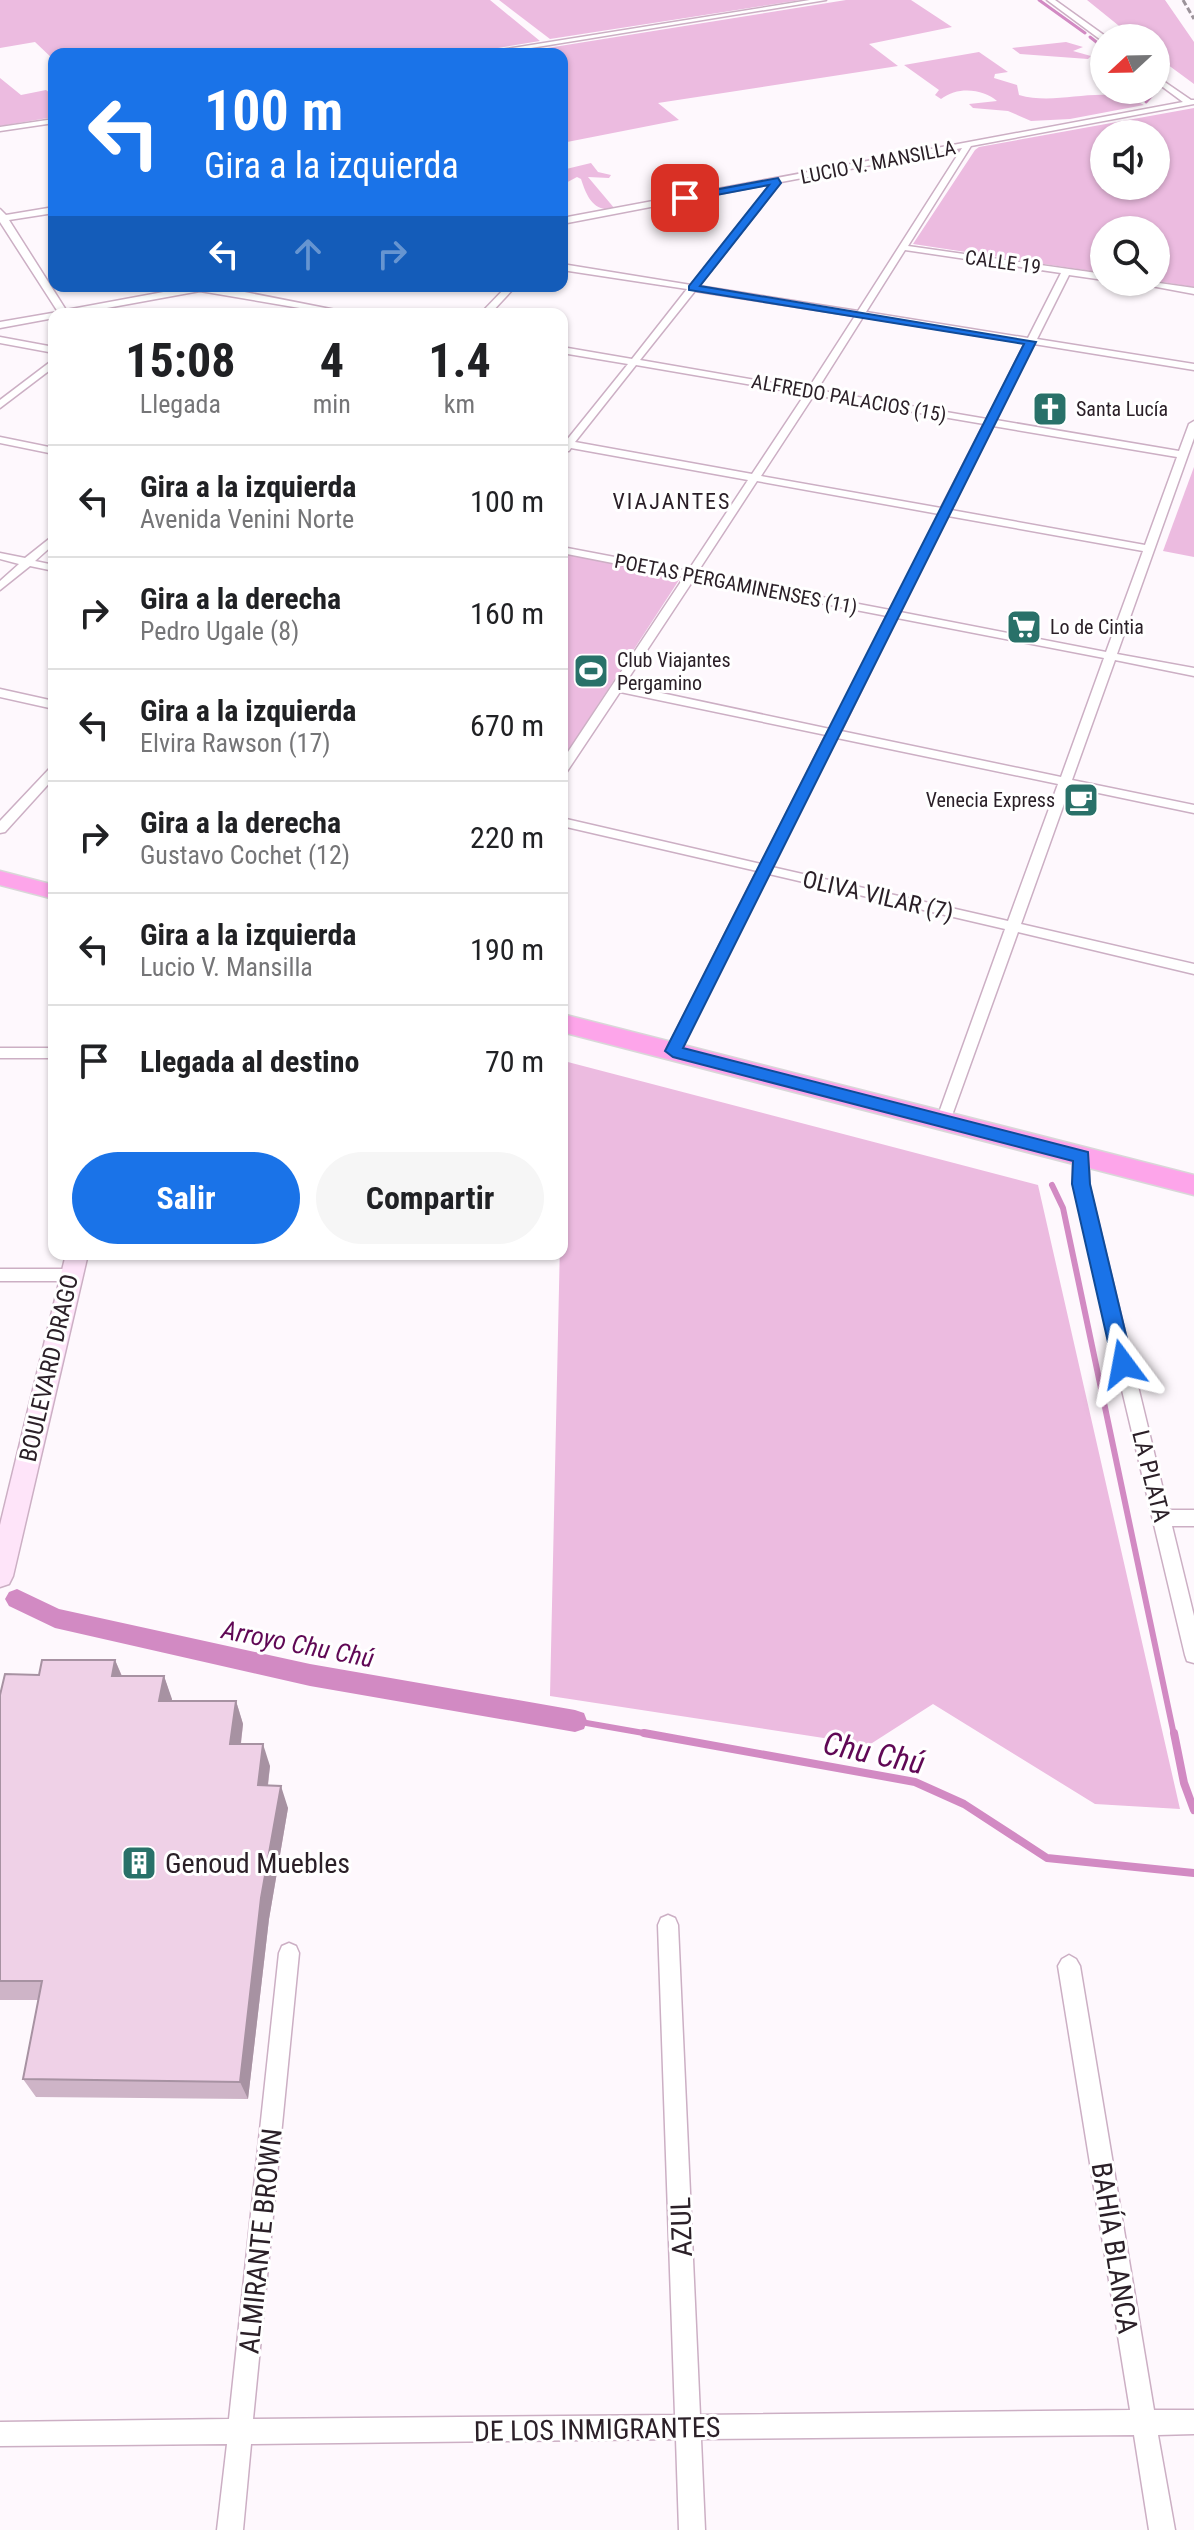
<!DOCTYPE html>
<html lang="es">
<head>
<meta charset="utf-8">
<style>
  body { margin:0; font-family:"Roboto Condensed",sans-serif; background:#f6f6f6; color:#202124; height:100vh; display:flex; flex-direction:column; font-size:30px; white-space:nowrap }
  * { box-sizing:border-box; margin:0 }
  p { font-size:26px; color:#757577 }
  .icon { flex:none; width:44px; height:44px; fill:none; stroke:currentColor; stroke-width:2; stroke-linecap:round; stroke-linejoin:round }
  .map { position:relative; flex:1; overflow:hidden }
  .drawer { position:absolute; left:48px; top:308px; width:520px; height:952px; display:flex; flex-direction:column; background:#fff; border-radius:16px; box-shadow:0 2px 6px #0004 }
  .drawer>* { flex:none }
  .top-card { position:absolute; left:48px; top:48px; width:520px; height:244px; border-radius:16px; box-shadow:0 2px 6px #0004; background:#1a73e8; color:#fff; overflow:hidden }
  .needle { width:52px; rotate:248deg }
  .controls { position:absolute; left:1090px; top:24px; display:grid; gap:16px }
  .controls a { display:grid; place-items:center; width:80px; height:80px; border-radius:50%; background:#fff; box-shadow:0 2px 6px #0004; font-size:40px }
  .pin { position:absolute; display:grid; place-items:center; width:68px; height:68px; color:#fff; margin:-34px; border-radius:16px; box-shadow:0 4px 12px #0006 }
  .me { position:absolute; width:88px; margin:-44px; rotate:347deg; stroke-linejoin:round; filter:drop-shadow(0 0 6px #0008) }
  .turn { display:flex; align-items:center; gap:28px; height:168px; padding:0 24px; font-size:36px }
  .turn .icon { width:104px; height:104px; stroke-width:2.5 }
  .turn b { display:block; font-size:56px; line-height:68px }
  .lanes { display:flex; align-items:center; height:76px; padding:0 24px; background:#0003; justify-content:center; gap:40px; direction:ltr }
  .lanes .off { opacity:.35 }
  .eta { display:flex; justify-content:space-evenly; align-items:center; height:136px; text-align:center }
  .eta b { font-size:48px; font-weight:700; line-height:56px }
  .cta { display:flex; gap:16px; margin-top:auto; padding:16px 24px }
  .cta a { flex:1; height:92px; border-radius:48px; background:#1a73e8; color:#fff; font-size:32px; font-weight:700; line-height:92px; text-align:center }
  .cta a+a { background:#f6f6f6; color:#202124 }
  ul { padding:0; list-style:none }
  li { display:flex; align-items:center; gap:24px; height:112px; padding:0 24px; border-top:2px solid #e0e0e0 }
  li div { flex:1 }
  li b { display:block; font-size:30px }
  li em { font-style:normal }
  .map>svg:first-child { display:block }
  .green { fill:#ecbbe0; fill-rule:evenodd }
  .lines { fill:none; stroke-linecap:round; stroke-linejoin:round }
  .stream-far2 { stroke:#d28ac3; stroke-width:3 }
  .stream-far1 { stroke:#d28ac3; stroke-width:6 }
  .stream { stroke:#d28ac3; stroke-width:8 }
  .canal { fill:#d28ac3; fill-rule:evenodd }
  .street-casing { stroke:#ccafc4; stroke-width:3 }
  .secondary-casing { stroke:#ccafc4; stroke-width:3 }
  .highway-casing { stroke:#d9d7d8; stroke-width:3 }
  .street { fill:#fff; fill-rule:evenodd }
  .secondary { fill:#fee4f9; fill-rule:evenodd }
  .highway { fill:#fda5ea; fill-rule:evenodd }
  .rail { stroke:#9c939a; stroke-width:3; stroke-dasharray:6 3; stroke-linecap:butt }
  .wall { fill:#ceb4c7 }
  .shaded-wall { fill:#a792a2 }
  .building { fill:#efd1e7; stroke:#a792a2; stroke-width:2 }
  .route { fill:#1a73e8; stroke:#114b97; stroke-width:2 }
  .labels { text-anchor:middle; stroke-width:6; stroke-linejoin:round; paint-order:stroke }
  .far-street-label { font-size:20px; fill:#2b2028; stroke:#fff }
  .far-poi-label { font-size:20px; fill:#2b2028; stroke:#fff; text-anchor:start }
  .far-neighbourhood-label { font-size:22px; letter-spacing:2px; fill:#2b2028; stroke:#fff }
  .street-label { font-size:24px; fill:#2b2028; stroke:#fff }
  .water-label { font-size:26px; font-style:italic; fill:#600855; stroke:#fff }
  .near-poi-label { font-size:28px; fill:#2b2028; stroke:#fff; text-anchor:start }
  .near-street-label { font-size:28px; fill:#2b2028; stroke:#fff }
  .near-water-label { font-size:32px; font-style:italic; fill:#600855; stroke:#fff }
</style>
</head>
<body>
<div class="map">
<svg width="1194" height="2530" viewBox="0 0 1194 2530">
  <rect width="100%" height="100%" fill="#fef8fd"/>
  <g class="green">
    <path d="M0 0H490L540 41 462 54H54V60L35 42 0 48Z"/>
    <path d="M499 0H801L550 39Z"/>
    <path d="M846 0H911L952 27 869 44 898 66 658 103 679 120 562 143V54H510Z"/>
    <path d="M1087 0H1165L1194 42V84L1156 56V38H1134Z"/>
    <path d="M1066 42 1083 47 1073 51 1091 56 1088 59 1020 54 1012 48Z"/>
    <path d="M979 52 1008 72 995 74 994 78 1017 85 1019 95C1061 107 1104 82 1144 105L1070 119 1031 121 1008 111 973 108 969 104 997 101C985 90 959 85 941 99L935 95 939 90 904 65Z"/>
    <path d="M0 78 21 95 46 90 54 96V117L0 126Z"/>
    <path d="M1194 108V287L1156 281V230H1104V273L913 244 975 150 979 147ZM1104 134H1156V186H1104Z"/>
    <path d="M591 163 598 172 611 175 609 178 588 177 615 209C593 212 587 197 581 179L577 177 562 185V170Z"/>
    <path d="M1194 467V557L1163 551Z"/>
    <path d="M562 553 672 575 679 580 562 760Z"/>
    <path d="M564 1061 1038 1185 1180 1809 1095 1804 933 1704 869 1745 550 1696Z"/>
  </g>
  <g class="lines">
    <g class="stream-far2">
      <path d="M1039 0 1085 33"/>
      <path d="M1090 37 1104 48"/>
      <path d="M1146 102 1158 89 1156 87"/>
    </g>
    <g class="stream-far1">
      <path d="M1052 1185 1063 1208 1174 1735"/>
      <path d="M575 1721 655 1735"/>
    </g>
    <g class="stream">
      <path d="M644 1733 915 1782 964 1804 1047 1858 1194 1873"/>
      <path d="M1174 1733 1184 1783 1194 1810"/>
    </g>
    <path class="canal" d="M17 1589 59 1609 310 1664 575 1710 584 1713 587 1721 584 1729 575 1732 310 1686 55 1628 9 1606 5 1599 9 1592Z"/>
    <defs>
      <g id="street">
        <path d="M810 0H826L494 54H476Z"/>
        <path d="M1047 0H1055L1108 38 1101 40Z"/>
        <path d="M1156 76 1191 100H1194V104L971 146 908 246 1104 274V280L1069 275 1037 339 1194 364V370L1034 344 996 420 1179 451 1189 424 1194 421V438L1117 654 1194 668V676L1115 660 1072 780 1194 805V813L1070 787 1021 924 1194 964V974L1018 932 950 1121 943 1126 936 1121 1005 929 769 874 680 1051 678 1055H668L666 1051 757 871 562 826V818L761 864 826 735 620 692 566 773 562 774V761L684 577 562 553V547L688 571 748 480 571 448 569 451H562V440L566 441 628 364 562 353V347L632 359 687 289 562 270V264L691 285 771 184 562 224V218L1183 102 1156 82ZM962 148 858 311 699 286 781 182ZM905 250 1061 273 1028 338 866 312ZM695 291 855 316 808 389 640 360ZM863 317 1025 343 987 419 817 390ZM636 365 805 394 752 474 575 442ZM814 395 984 424 941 508 761 476ZM993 426 1177 457 1145 545 951 510ZM757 481 939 514 890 610 697 573ZM948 516 1143 551 1106 652 900 612ZM694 579 887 616 830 729 624 685ZM897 618 1104 658 1061 777 841 731ZM837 738 1058 784 1008 921 772 867Z"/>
        <path d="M54 119V123L0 131V127Z"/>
        <path d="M54 207V213L9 220 66 310 196 286H214L356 314H335L200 291 74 314H54V318L0 328V322L58 312 0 222V209L6 215Z"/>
        <path d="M1130 282H1152L1194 288V294Z"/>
        <path d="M507 286H516L490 314H480Z"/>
        <path d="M0 337 54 347V353L0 343Z"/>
        <path d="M54 359V367L0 408V400Z"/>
        <path d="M0 437 54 448V454L0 443Z"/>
        <path d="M54 535V544L35 561 54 565V571L30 566 0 590V581L19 564 0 559V553L25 558Z"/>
        <path d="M0 689 54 701V709L0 697Z"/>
        <path d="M54 767V778L5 832 0 833V821L50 768Z"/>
        <rect x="0" y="1048" width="54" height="10"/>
        <path d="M1081 1151 1089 1157V1184L1168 1510H1194V1526H1172L1194 1616V1663L1187 1661 1185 1655 1073 1184V1157Z"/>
        <path d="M0 1269H72L78 1271 80 1275 78 1279 72 1281H0Z"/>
        <path d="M668 1915 675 1918 678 1925 700 2415 1130 2410 1058 1966 1062 1959 1069 1955 1076 1959 1080 1966 1154 2410H1194V2434L1158 2435 1175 2530H1149L1134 2435 701 2439 705 2530H679L676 2439 251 2444 243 2530H217L227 2444 0 2446V2422L229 2419 279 1953 282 1946 289 1943 296 1946 299 1953 253 2419 675 2415 658 1925 661 1918Z"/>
      </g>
      <path id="secondary" d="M66 1254H88L13 1576 9 1584 0 1587V1525Z"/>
      <g id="highway">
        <path d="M0 871 54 885V899L0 885Z"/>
        <path d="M562 1014 1194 1175V1195L562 1032Z"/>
      </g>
    </defs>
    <use href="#street" class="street-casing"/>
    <use href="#secondary" class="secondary-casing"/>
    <use href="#highway" class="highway-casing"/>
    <use href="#street" class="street"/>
    <use href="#secondary" class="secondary"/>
    <use href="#highway" class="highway"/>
    <path class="rail" d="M1183 0 1194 19"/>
  </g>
  <path class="wall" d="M115 1660 122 1676H164L172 1701H236L243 1724 241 1744 270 1766 268 1786 288 1808 269 1919 248 2099 36 2097 23 2079 38 2000H0V1695L39 1675Z"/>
  <g class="shaded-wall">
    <path d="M115 1660 125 1684 112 1676Z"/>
    <path d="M164 1676 172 1699 168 1724 159 1701Z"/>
    <path d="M236 1701 243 1724 238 1766 230 1744Z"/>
    <path d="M263 1744 270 1766 265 1807 258 1785Z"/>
    <path d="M281 1786 288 1808 269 1919 248 2099 240 2082 261 1898Z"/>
  </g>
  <path class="building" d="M42 1660H115L112 1676H164L159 1701H236L230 1744H263L258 1785 281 1786 261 1898 240 2082 23 2079 42 1981H0V1695L5 1674 39 1675Z"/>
  <path class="route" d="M778 178 781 183 700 286 1036 342 683 1048 1088 1152 1090 1184 1133 1364 1130 1369H1116L1113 1364 1072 1184 1073 1161 673 1057 665 1051 1024 344 689 290V286L769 185 685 201 682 196Z"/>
  <defs>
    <symbol id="church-square" viewBox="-11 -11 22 22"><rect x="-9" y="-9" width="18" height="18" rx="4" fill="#297169" stroke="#fff"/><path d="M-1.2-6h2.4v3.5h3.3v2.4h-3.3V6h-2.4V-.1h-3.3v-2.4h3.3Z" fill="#fff"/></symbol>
    <symbol id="supermarket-square" viewBox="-11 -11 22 22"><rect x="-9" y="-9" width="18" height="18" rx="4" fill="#297169" stroke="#fff"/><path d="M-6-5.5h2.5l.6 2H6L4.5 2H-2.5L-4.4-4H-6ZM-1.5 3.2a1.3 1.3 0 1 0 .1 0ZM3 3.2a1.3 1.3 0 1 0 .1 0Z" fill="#fff"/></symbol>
    <symbol id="stadium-square" viewBox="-11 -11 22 22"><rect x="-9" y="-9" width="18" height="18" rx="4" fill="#297169" stroke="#fff"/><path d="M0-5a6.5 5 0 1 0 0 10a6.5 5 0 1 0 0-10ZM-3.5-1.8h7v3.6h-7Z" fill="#fff"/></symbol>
    <symbol id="cafe-square" viewBox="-11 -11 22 22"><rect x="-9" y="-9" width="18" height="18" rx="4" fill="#297169" stroke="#fff"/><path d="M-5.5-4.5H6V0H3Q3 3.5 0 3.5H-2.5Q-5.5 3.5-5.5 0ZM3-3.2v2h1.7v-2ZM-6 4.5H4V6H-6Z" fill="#fff"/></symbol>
    <symbol id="building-square" viewBox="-11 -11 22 22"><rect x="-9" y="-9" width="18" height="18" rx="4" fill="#297169" stroke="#fff"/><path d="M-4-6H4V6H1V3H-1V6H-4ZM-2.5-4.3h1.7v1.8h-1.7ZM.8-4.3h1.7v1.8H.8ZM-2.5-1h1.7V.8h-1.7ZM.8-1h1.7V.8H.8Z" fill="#fff"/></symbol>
  </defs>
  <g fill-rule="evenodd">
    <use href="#church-square" x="1030" y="389" width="40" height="40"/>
    <use href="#supermarket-square" x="1004" y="607" width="40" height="40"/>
    <use href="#stadium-square" x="571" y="651" width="40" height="40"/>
    <use href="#cafe-square" x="1061" y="780" width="40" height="40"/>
    <use href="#building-square" x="119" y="1843" width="40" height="40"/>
  </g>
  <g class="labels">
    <g class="far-street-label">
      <text transform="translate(878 162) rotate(-11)" y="7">LUCIO V. MANSILLA</text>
      <text transform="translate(1003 262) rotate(8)" y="7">CALLE 19</text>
      <text transform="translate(849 398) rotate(10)" y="7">ALFREDO PALACIOS (15)</text>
      <text transform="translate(736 584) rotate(11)" y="7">POETAS PERGAMINENSES (11)</text>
    </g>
    <g class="far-poi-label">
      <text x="1076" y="416">Santa Lucía</text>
      <text x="1050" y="634">Lo de Cintia</text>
      <text x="617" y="667">Club Viajantes<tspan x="617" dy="23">Pergamino</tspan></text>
      <text x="1055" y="807" text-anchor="end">Venecia Express</text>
    </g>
    <g class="far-neighbourhood-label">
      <text x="672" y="509">VIAJANTES</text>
    </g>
    <g class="street-label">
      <text transform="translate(878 896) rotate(13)" y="8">OLIVA VILAR (7)</text>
      <text transform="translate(49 1368) rotate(-77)" y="8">BOULEVARD DRAGO</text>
      <text transform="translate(1151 1476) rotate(76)" y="8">LA PLATA</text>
    </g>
    <g class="water-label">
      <text transform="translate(298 1644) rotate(11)" y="9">Arroyo Chu Chú</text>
    </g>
    <g class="near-poi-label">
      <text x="165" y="1873">Genoud Muebles</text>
    </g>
    <g class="near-street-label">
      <text transform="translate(681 2227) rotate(-92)" y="10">AZUL</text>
      <text transform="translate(260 2241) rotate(-84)" y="10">ALMIRANTE BROWN</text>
      <text transform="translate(1115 2248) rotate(81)" y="10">BAHÍA BLANCA</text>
      <text transform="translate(597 2429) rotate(-1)" y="10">DE LOS INMIGRANTES</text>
    </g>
    <g class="near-water-label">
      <text transform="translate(874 1753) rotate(12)" y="11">Chu Chú</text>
    </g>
  </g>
</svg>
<div class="controls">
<a><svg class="needle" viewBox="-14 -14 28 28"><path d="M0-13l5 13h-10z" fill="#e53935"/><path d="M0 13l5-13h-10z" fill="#757577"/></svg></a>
<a><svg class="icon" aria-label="sound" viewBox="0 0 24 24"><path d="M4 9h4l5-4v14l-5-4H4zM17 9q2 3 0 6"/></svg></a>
<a><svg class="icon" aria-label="search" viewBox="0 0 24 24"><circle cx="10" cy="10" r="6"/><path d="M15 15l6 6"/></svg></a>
</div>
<div class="pin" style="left:685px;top:198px;background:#d93025"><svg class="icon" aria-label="arrive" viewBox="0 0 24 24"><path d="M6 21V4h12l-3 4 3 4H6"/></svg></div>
<svg class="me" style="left:1123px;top:1364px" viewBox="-20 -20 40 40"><path d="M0-17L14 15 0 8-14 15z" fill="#1a73e8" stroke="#fff" stroke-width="4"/></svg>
<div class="top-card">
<div class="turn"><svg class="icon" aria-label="left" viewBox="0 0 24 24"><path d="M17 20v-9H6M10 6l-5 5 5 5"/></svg><div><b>100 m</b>Gira a la izquierda</div></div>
<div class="lanes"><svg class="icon" aria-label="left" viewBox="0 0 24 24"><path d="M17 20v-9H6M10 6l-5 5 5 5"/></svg><svg class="icon off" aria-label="ahead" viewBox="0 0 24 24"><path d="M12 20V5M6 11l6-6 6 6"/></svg><svg class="icon off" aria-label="right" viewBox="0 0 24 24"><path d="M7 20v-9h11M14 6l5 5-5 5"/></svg></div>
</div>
<section class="drawer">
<div class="eta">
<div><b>15:08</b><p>Llegada</p></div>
<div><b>4</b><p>min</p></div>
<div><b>1.4</b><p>km</p></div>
</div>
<ul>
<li><svg class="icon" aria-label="left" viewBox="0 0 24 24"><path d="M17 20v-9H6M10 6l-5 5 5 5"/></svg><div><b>Gira a la izquierda</b><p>Avenida Venini Norte</p></div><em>100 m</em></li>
<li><svg class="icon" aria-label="right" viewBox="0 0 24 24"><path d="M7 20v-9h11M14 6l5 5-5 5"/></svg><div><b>Gira a la derecha</b><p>Pedro Ugale (8)</p></div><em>160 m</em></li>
<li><svg class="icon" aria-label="left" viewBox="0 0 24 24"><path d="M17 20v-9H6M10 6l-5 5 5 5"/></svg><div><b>Gira a la izquierda</b><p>Elvira Rawson (17)</p></div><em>670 m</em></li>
<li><svg class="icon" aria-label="right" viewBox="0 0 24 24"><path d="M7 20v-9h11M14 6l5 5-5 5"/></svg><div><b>Gira a la derecha</b><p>Gustavo Cochet (12)</p></div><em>220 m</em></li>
<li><svg class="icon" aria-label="left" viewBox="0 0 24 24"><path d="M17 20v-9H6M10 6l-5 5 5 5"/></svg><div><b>Gira a la izquierda</b><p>Lucio V. Mansilla</p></div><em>190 m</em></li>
<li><svg class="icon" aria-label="arrive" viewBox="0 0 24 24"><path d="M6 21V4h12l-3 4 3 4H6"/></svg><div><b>Llegada al destino</b></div><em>70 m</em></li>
</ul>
<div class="cta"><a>Salir</a><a>Compartir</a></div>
</section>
</div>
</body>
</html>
